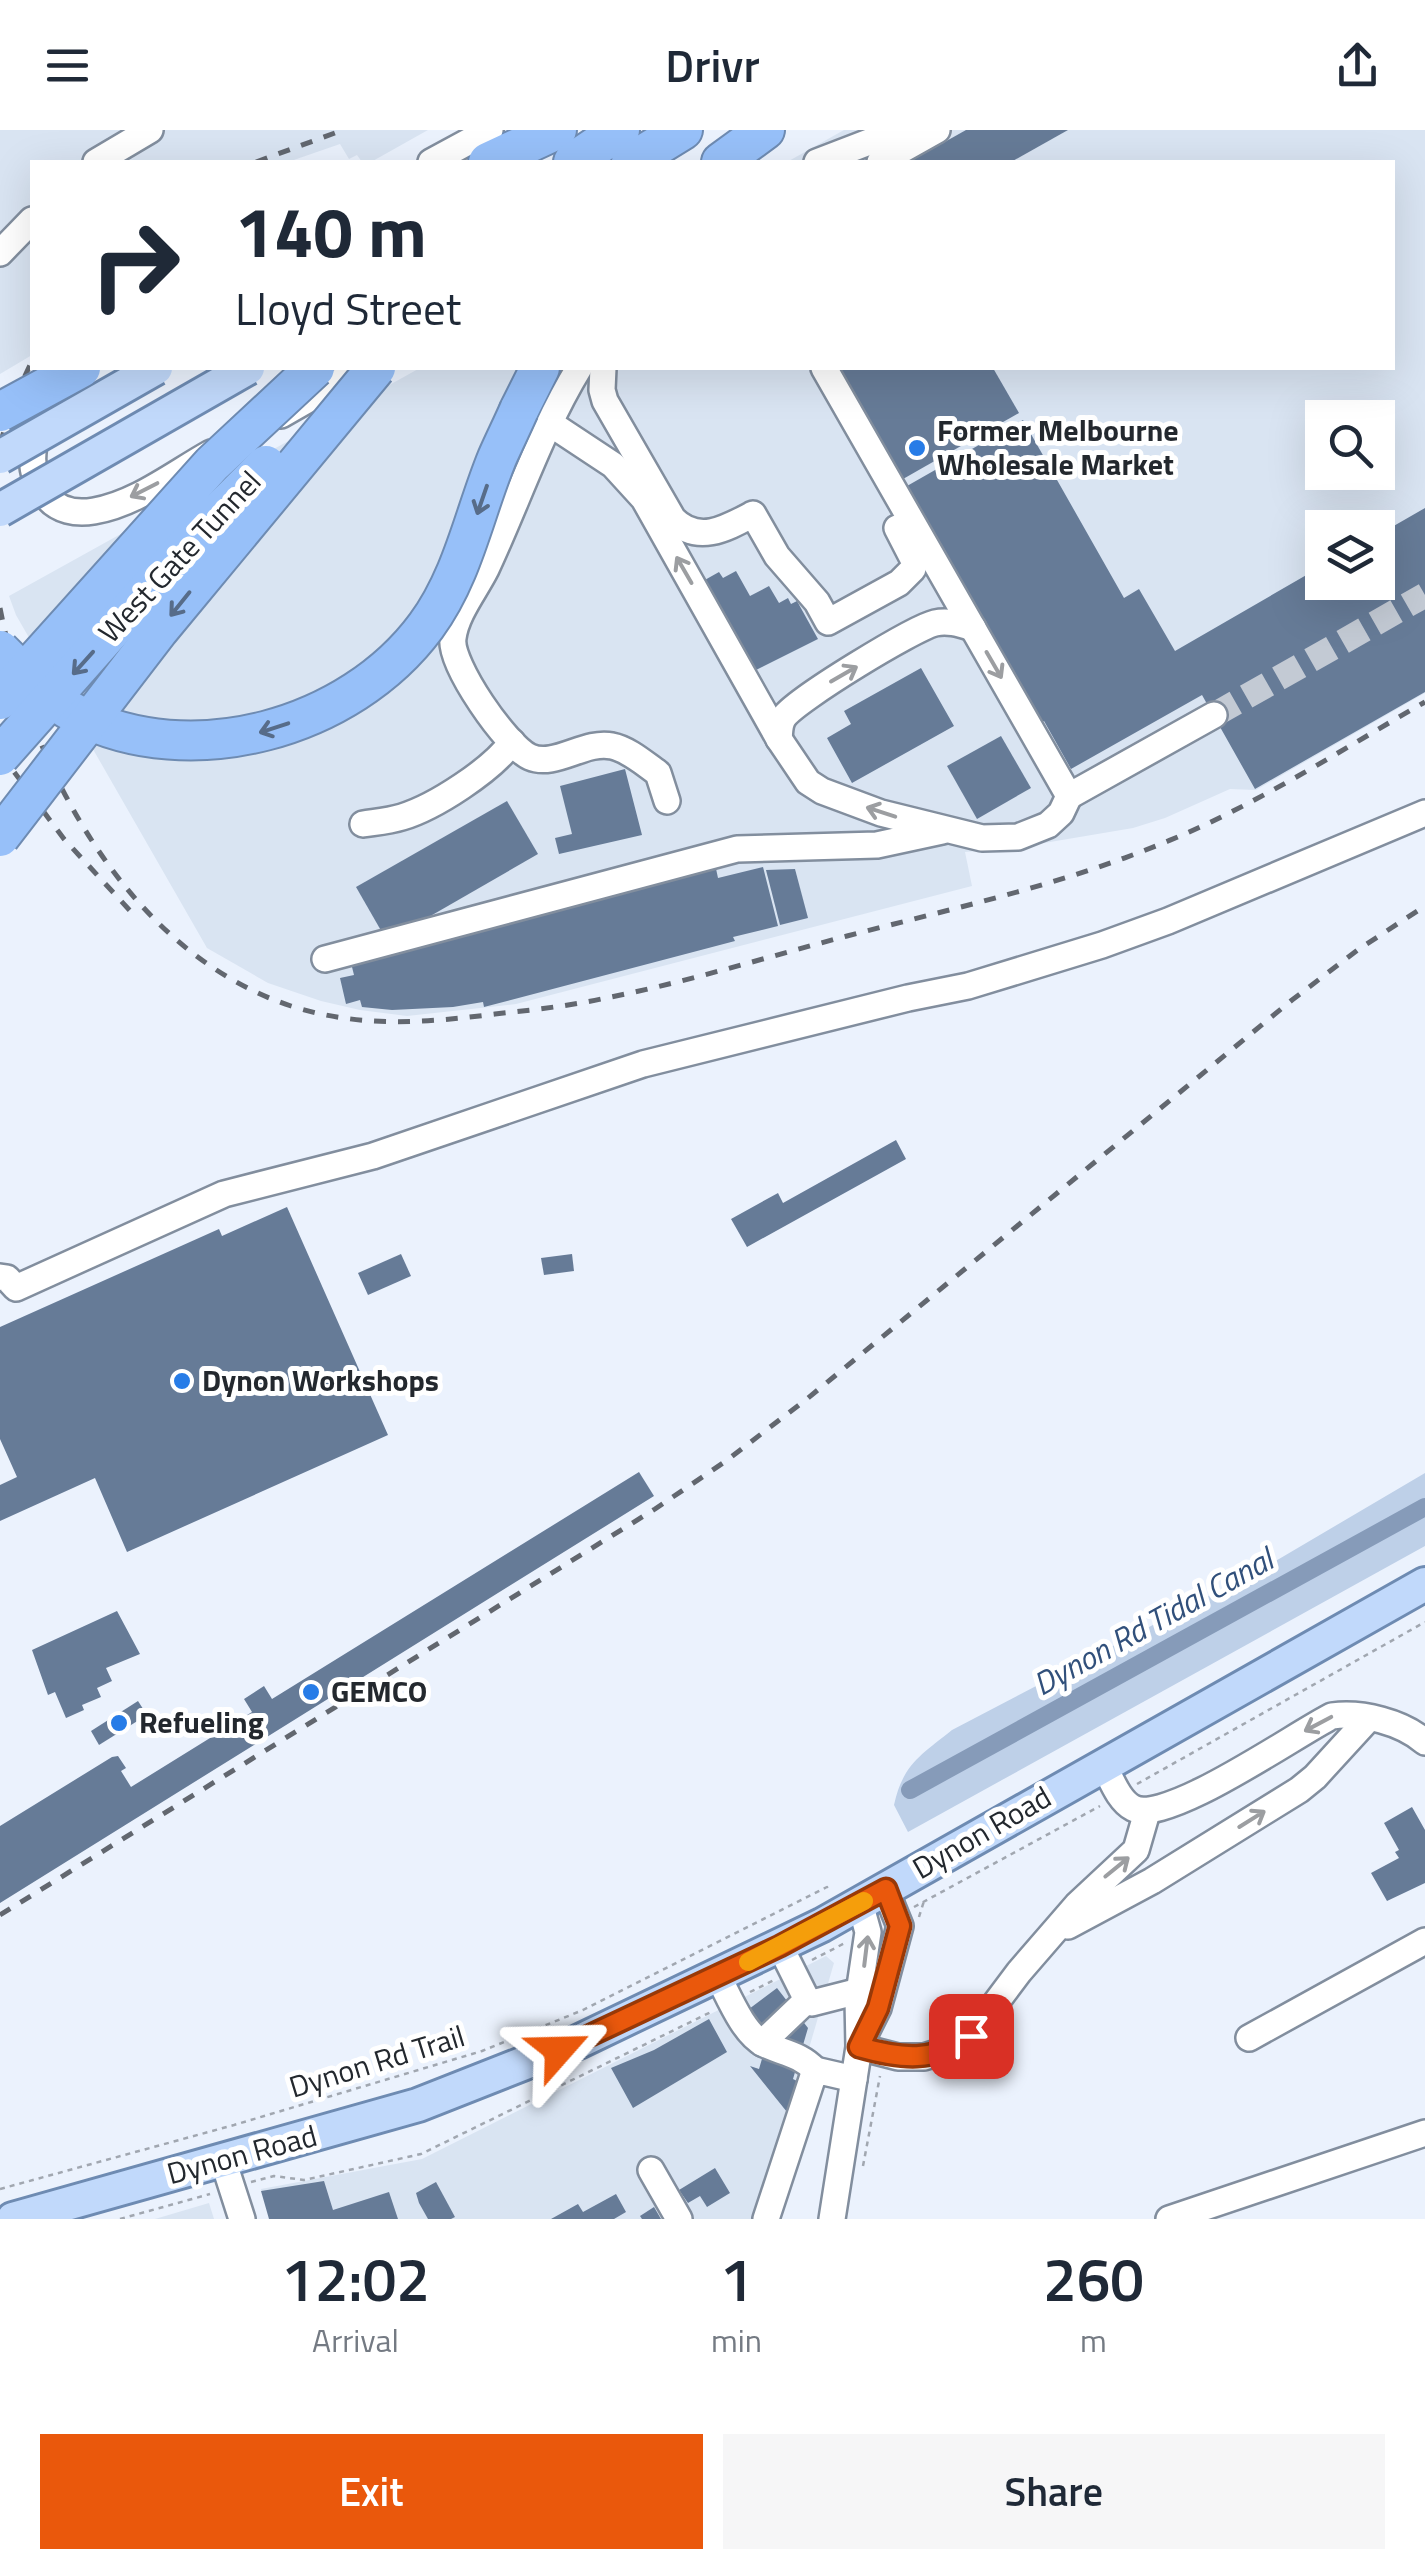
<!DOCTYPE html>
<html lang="en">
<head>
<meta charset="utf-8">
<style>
  body { margin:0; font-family:"Titillium Web",sans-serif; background:#f6f6f7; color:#1f2937; height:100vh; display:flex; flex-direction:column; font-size:38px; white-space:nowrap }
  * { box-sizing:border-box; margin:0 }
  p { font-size:32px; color:#747a83 }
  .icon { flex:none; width:55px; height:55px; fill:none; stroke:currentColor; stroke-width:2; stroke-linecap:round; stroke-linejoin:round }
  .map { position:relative; height:2089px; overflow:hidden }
  .details { display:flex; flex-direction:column; background:#fff; flex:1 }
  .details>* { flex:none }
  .top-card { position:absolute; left:30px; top:30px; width:1365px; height:210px; border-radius:0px; box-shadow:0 10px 40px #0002; background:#fff; color:#1f2937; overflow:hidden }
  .tools { position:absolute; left:1305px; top:270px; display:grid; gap:20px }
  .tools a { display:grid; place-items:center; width:90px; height:90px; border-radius:0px; background:#fff; box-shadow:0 10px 40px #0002; font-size:50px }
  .pin { position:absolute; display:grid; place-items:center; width:85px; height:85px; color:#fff; margin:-42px; border-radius:20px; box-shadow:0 5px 15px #0006 }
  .me { position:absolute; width:110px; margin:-55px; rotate:65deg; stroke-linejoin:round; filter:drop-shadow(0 0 8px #0008) }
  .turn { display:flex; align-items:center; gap:35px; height:210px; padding:0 40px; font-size:45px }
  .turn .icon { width:130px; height:130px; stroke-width:2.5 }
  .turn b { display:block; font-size:70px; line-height:85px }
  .eta { display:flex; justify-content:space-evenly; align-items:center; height:170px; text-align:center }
  .eta b { font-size:60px; font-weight:600; line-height:70px }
  .primary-button { display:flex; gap:20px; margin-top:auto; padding:20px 40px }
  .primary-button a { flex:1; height:115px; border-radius:0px; background:#ea580c; color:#fff; font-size:40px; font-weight:600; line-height:115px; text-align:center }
  .primary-button a+a { background:#f6f6f7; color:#1f2937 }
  header { display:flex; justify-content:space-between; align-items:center; height:130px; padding:0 40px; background:#fff; font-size:45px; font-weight:600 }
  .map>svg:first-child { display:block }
  .built { fill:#d9e4f2; fill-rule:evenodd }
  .green { fill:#bed0e8 }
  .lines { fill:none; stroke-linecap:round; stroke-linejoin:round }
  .canal { stroke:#869bb9; stroke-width:18 }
  .building { fill:#667b97 }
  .minor-tunnel { stroke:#c3cad4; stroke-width:25; stroke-dasharray:25 12; stroke-linecap:butt }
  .minor-casing { stroke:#828e9e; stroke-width:30 }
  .major-casing { stroke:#6e8bb2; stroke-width:38 }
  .highway-casing { stroke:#6e8bb2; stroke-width:42 }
  .path { stroke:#a1a7b0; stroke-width:2.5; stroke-dasharray:5 5; stroke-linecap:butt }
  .minor { stroke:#fff; stroke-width:25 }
  .major { stroke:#c1d9fb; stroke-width:32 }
  .highway { stroke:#97c0f9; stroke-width:38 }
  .rail { stroke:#62676f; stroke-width:5; stroke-dasharray:12 12; stroke-linecap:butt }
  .major-bridge-casing { stroke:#6e8bb2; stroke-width:38; stroke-linecap:butt }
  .highway-bridge-casing { stroke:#6e8bb2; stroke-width:42; stroke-linecap:butt }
  .major-bridge { stroke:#c1d9fb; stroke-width:32 }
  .highway-bridge { stroke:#97c0f9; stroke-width:38 }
  .oneway { stroke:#9c9ea1 }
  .oneway2 { stroke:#576c89 }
  .route-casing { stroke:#983908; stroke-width:25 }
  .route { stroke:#ea580c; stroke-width:18 }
  .slow { stroke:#f59e0b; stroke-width:18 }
  .poi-dot { fill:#277ce7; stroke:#fff; stroke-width:4 }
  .labels { text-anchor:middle; stroke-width:10; stroke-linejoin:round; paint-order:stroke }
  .poi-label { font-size:30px; font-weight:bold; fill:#23282e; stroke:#fff; text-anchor:start }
  .street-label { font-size:30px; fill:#23282e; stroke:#fff }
  .water-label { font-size:32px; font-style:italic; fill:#31507b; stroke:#fff }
</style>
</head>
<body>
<header><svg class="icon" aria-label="menu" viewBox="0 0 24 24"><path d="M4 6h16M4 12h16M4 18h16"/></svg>Drivr<svg class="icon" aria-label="share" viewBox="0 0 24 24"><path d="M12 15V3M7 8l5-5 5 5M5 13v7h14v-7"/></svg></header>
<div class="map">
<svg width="1425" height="2089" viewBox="0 0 1425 2089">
  <rect width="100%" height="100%" fill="#ebf2fd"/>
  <g class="built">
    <path d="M0 0H428L371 32H362L357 25 349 29 340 14 288 32H32V225L0 244Z"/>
    <path d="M844 0H1425V563L1256 660 1230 659 1165 688 1133 698 1015 718 965 722 972 756 516 874 407 886 360 880 321 871 268 853 207 818 16 485 9 466 420 238H1392V32H787ZM1322 288H1378V342H1322ZM1322 398H1378V452H1322Z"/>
    <path d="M826 1826 834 1833 790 1983 774 2089H270L261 2059 422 2029Z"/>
    <path d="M209 2073 214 2089H155Z"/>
  </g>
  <path class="green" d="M1425 1343V1416L908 1702 894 1675C903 1634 921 1625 952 1600L1279 1429Z"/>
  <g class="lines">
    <path class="canal" d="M910 1660 1425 1377"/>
  </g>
  <g class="building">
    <path d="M966 0H1068L1011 32H909Z"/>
    <path d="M830 238H993L1019 283 896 353Z"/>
    <path d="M1023 290 1124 468 1139 459 1175 521 1322 436V452H1378V405L1425 378V562L1255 659 1202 565 1071 639 1044 591 1035 596 900 360Z"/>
    <path d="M736 441 750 466 769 456 779 473 788 468 791 474 797 471 818 509 750 543 703 451 719 442 723 448Z"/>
    <path d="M921 538 954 596 852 653 827 608 851 594 844 581Z"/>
    <path d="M1001 606 1031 658 977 689 947 636Z"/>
    <path d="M625 639 642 705 559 724 555 708 572 704 560 656Z"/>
    <path d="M507 671 538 724 387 811 356 757Z"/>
    <path d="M715 734 718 748 763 737 778 796 733 807 735 811 484 877 483 872 453 877 392 880 362 877 360 870 346 874 340 848 354 845 350 829Z"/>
    <path d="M795 739 808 788 780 795 766 740Z"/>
    <path d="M896 1010 906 1029 747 1117 731 1089 778 1063 783 1073Z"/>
    <path d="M287 1077 388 1305 127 1422 95 1348 0 1391V1355L17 1347 0 1309V1197L219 1099 222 1106Z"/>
    <path d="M401 1124 411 1146 368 1165 358 1143Z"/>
    <path d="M572 1124 574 1141 544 1145 541 1128Z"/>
    <path d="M639 1342 654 1366 0 1773V1696L112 1627 118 1626 126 1638 121 1641 131 1657 252 1582 244 1569 264 1556 272 1569Z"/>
    <path d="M117 1481 140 1524 106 1538 112 1551 97 1558 101 1567 82 1575 84 1580 66 1588 55 1562 48 1565 32 1520Z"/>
    <path d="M138 1571 147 1585 99 1615 91 1601Z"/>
    <path d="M1412 1677 1425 1700V1753L1387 1771 1371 1743 1399 1728 1395 1722 1399 1720 1384 1693Z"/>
    <path d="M777 1858 808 1898 793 1949 797 1951 787 1982 750 1936 759 1939 769 1905 749 1879Z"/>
    <path d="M709 1889 727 1922 633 1978 611 1938 654 1920Z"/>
    <path d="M715 2038 730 2063 707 2077 700 2066 688 2073 679 2060Z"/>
    <path d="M324 2051 333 2080 389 2062 398 2089H269L261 2061Z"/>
    <path d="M436 2052 455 2087 451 2089H428L419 2073 416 2063Z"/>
    <path d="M616 2064 626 2082 614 2089H551L578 2074 583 2082Z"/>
    <path d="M654 2077 661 2089H642L640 2086Z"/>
  </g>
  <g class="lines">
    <path class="minor-tunnel" d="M1214 585 1425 465"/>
    <defs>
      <g id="minor">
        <path d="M96 32 150 0"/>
        <path d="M431 32 490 0"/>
        <path d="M817 32 900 0"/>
        <path d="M880 32 937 0"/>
        <path d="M0 123 32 90"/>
        <path d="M579 238C541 300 517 373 486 439 475 461 456 484 453 508 449 534 507 617 530 627 555 638 585 610 612 616 628 619 645 634 658 643L667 671"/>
        <path d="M603 238 602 260 605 271 673 389C698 415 727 398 753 384L777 426 817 472 828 492 899 453 913 439 914 431 897 398"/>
        <path d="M70 248C44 281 15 328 46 366 58 381 76 384 94 381 136 374 175 343 211 323"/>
        <path d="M281 285 363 238"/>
        <path d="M551 294 613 335 644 369 779 609 808 652 822 661 881 683 982 708 1018 707 1048 695 1061 683 1069 666 824 238"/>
        <path d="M779 609C780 601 779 594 784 587 797 569 914 498 935 493 948 490 960 494 973 498"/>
        <path d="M1069 666 1214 585"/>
        <path d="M363 694C376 692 389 691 402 687 435 677 492 640 512 612"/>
        <path d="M325 829 737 719 877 715 942 701"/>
        <path d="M0 1147 7 1148 16 1158 224 1064 373 1026 643 934 908 868 968 856 1102 815 1168 791 1425 683"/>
        <path d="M1103 1634C1111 1648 1118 1670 1133 1678 1167 1695 1294 1605 1332 1586 1362 1582 1402 1592 1425 1612"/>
        <path d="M1068 1796 1152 1751 1299 1660 1315 1647 1369 1588"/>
        <path d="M780 1816 807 1870"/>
        <path d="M718 1846C729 1867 743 1903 764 1914 783 1923 800 1924 815 1940"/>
        <path d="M1249 1908 1425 1811"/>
        <path d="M762 1913 807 1870 812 1873 859 1861"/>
        <path d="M860 1914 878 1878 900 1796 885 1759"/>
        <path d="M859 1917 898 1927H924L949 1919 971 1906 1019 1842 1077 1775 1136 1720 1147 1682"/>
        <path d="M223 2030 242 2089"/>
        <path d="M651 2040 679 2089"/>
        <path d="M766 2089 815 1940 854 1949"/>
        <path d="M832 2089 859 1917 858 1870 868 1802 860 1773"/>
        <path d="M1169 2089 1425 2003"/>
      </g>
      <path id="major" d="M13 2089 418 1975 578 1912 822 1795 1425 1454"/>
      <g id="highway">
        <path d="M488 32 557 0"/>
        <path d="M573 32 620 0"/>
        <path d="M631 32 683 0"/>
        <path d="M721 32 765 0"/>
        <path d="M519 280 540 238"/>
      </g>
    </defs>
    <use href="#minor" class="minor-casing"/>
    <use href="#major" class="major-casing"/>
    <use href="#highway" class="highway-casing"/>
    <g class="path">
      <path d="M1137 1654 1425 1492"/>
      <path d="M914 1777 1100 1676"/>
      <path d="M919 1787 924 1771"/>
      <path d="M812 1830 845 1813"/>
      <path d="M750 1862 774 1850"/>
      <path d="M863 2036 880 1946"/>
      <path d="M251 2052 274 2046 304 2050 421 2024 711 1882"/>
      <path d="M0 2059 234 1995 482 1921 583 1880 827 1757 828 1763"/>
      <path d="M120 2089 210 2064"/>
    </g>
    <use href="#minor" class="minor"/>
    <use href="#major" class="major"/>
    <use href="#highway" class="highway"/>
    <g class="rail">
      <path d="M256 32 343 0"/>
      <path d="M0 314 14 269 32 231"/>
      <path d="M0 478C31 637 127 822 291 876 360 898 425 893 495 884 532 880 569 876 606 868 687 852 767 827 847 806 955 778 1065 754 1168 711 1258 674 1341 620 1425 572"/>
      <path d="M0 623 64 709 134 785"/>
      <path d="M0 1785 655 1379 726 1331 808 1268 1292 870 1359 819 1425 776"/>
    </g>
    <defs>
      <g id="major-bridge">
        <path d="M0 327 156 238"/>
        <path d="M0 380 248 238"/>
      </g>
      <g id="highway-bridge">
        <path d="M0 282 81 238"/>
        <path d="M0 520C23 543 47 569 76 584 191 643 350 599 426 496 463 446 474 384 497 328 504 312 512 296 519 280"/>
        <path d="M0 570 212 334 315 238"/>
        <path d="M0 626 196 405 266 335"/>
        <path d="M0 707 159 500 376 238"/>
      </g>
    </defs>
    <use href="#major-bridge" class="major-bridge-casing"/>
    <use href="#highway-bridge" class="highway-bridge-casing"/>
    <use href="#major-bridge" class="major-bridge"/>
    <use href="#highway-bridge" class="highway-bridge"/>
  </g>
  <defs><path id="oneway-shaft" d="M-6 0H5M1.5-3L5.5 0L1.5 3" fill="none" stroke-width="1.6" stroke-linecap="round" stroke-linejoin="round" transform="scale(2.5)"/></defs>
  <g class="oneway">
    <use href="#oneway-shaft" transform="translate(144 360) rotate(153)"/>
    <use href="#oneway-shaft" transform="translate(684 440) rotate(-120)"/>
    <use href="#oneway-shaft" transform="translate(994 535) rotate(60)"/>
    <use href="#oneway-shaft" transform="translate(844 544) rotate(-30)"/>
    <use href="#oneway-shaft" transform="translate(881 682) rotate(-162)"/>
    <use href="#oneway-shaft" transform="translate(1318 1594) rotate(152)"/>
    <use href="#oneway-shaft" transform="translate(1252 1689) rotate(-32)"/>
    <use href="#oneway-shaft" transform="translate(1117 1737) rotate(-39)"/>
    <use href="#oneway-shaft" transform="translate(866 1821) rotate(-83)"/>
  </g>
  <g class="oneway2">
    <use href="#oneway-shaft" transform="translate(482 370) rotate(109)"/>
    <use href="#oneway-shaft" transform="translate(180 474) rotate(129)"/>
    <use href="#oneway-shaft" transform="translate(83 533) rotate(132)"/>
    <use href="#oneway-shaft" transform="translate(274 598) rotate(162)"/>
  </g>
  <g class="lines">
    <defs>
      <path id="route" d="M559 1920 780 1816 886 1759 900 1796 878 1878 859 1917C901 1929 934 1933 971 1906"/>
    </defs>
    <use href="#route" class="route-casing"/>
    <use href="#route" class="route"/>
    <path class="slow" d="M748 1832 864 1771"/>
  </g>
  <g class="poi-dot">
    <circle cx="917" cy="318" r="10"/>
    <circle cx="182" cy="1251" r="10"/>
    <circle cx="311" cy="1562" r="10"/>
    <circle cx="119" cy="1593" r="10"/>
  </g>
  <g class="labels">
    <g class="poi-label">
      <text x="937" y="311">Former Melbourne<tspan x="937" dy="34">Wholesale Market</tspan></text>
      <text x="202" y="1261">Dynon Workshops</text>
      <text x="331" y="1572">GEMCO</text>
      <text x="139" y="1603">Refueling</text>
    </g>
    <g class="street-label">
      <text transform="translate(180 427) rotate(-47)" y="10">West Gate Tunnel</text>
      <text transform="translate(982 1703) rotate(-30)" y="10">Dynon Road</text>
      <text transform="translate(377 1932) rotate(-17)" y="10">Dynon Rd Trail</text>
      <text transform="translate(242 2025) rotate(-15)" y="10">Dynon Road</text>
    </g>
    <g class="water-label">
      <text transform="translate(1153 1492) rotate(-29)" y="11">Dynon Rd Tidal Canal</text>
    </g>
  </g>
</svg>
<div class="tools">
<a><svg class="icon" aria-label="search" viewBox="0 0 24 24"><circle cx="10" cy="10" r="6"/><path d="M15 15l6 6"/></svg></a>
<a><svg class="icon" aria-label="layers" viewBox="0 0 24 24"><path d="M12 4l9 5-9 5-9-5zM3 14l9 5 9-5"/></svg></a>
</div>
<div class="pin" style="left:971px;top:1906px;background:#d93025"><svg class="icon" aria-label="arrive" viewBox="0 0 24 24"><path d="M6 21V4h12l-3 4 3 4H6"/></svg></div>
<svg class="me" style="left:559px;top:1920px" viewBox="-20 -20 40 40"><path d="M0-17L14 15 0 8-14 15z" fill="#ea580c" stroke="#fff" stroke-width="4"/></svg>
<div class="top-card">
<div class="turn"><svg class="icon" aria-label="right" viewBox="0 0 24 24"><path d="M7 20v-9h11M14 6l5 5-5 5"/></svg><div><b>140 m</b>Lloyd Street</div></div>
</div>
</div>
<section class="details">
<div class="eta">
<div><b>12:02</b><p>Arrival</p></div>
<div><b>1</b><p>min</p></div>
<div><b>260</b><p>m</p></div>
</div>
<div class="primary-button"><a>Exit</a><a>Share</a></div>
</section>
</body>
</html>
